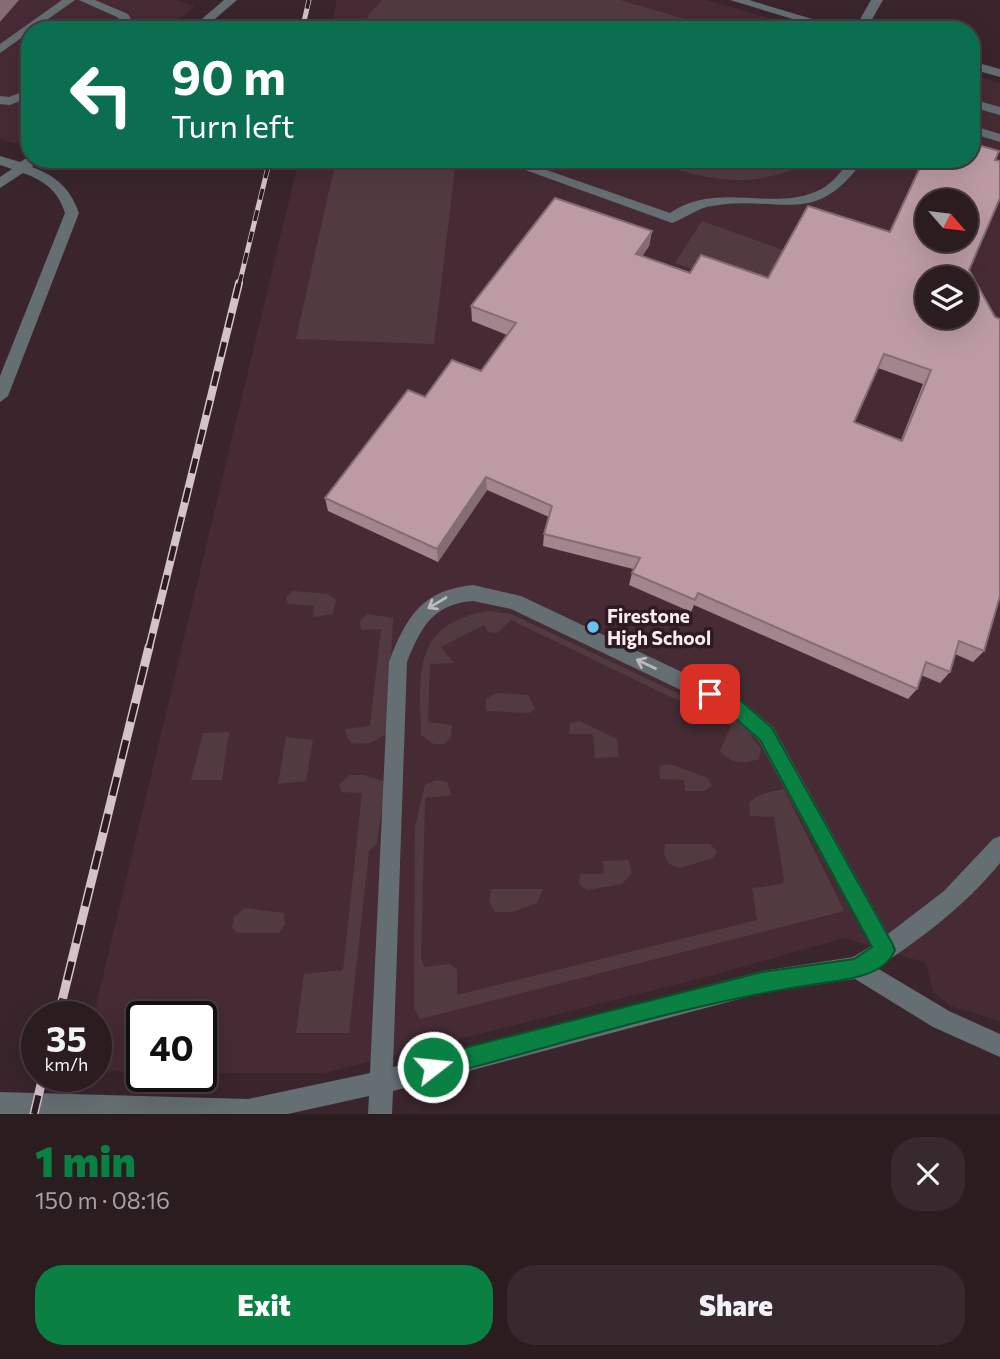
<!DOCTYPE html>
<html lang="en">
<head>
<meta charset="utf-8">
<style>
  body { margin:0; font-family:Commissioner,sans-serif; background:#37292d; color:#f1f3f6; height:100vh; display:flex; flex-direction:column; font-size:26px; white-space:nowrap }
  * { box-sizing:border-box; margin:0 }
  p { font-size:23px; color:#a6a1a5 }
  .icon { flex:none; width:38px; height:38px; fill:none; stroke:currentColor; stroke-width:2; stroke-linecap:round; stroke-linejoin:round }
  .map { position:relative; height:1114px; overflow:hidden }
  .side { display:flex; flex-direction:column; background:#2b1c20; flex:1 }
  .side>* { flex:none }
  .top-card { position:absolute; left:21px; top:21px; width:959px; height:147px; border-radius:28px; box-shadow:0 7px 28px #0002,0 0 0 2px #473a3e; background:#0b6e4f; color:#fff; overflow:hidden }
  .needle { width:46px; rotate:118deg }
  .tools { position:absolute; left:915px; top:189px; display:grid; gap:14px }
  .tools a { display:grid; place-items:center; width:63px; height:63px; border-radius:50%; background:#2b1c20; box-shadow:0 7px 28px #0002,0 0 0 2px #473a3e; font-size:35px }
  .speed { position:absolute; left:21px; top:1001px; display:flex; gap:14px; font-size:35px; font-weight:700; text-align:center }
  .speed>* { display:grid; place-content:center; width:91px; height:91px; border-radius:50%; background:#2b1c20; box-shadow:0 7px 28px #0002,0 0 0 2px #473a3e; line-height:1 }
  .speed small { font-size:18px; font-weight:400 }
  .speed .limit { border:4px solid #111; border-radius:10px; background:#fff; color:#111 }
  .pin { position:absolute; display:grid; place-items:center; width:60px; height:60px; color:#fff; margin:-30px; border-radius:14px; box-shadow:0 4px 10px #0006 }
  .me { position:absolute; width:77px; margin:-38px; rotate:74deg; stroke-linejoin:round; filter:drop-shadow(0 0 5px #0008) }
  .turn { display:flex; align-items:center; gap:24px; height:147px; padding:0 35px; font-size:32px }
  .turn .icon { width:91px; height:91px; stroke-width:2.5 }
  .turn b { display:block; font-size:49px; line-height:60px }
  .round { display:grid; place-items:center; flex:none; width:74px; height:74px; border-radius:28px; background:#37292d }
  .head { display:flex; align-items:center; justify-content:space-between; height:119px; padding:0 35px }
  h1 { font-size:42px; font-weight:800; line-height:52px; color:#0b8043 }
  .button { display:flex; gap:14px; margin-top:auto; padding:14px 35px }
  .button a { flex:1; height:80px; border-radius:28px; background:#0b8043; color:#fff; font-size:28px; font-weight:800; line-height:80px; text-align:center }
  .button a+a { background:#37292d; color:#f1f3f6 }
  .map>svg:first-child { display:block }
  .built { fill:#462b34; fill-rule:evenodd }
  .green { fill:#513b41 }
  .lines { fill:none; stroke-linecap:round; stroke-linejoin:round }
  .minor { fill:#646e73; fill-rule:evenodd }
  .rail-far2-casing { stroke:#d2c3c7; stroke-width:5 }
  .rail-far1-casing { stroke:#d2c3c7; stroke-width:8 }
  .rail-casing { stroke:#d2c3c7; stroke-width:9 }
  .rail-far2 { stroke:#2e1b21; stroke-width:3.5; stroke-dasharray:11; stroke-linecap:butt }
  .rail-far1 { stroke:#2e1b21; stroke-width:5; stroke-dasharray:15; stroke-linecap:butt }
  .rail { stroke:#2e1b21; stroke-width:6; stroke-dasharray:19; stroke-linecap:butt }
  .wall { fill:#a2858d; fill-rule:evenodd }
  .shaded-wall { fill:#846c73 }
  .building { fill:#bc9ba4; stroke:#846c73; stroke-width:2; fill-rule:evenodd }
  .oneway { stroke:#bdb9bd }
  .route { fill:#0b8043; stroke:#07532c; stroke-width:2 }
  .poi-dot { fill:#69c3f1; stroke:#2e1b21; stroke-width:2.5 }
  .labels { text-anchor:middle; stroke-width:7; stroke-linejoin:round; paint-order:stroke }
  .poi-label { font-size:19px; font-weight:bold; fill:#f9ebef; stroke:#2e1b21; text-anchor:start }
</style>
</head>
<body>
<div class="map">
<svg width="1000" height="1114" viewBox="0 0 1000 1114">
  <rect width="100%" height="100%" fill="#39252b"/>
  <g class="built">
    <path d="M0 0H175L195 6 165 30H30V133L15 144 0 138Z"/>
    <path d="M337 0H706L812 30H330Z"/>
    <path d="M971 75 1000 83V1021L950 1006 933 991 926 963 845 938 706 977 324 1073H201V1017H142V1072L96 1071V1017H93L299 159H971ZM928 201H966V240H928ZM928 278H966V317H928Z"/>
  </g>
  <g class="green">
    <path d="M382 0H620L723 30H365L368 15Z"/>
    <path d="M336 159H456L434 344 296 339Z"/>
    <path d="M643 159H815C752 193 707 180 643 159Z"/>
    <path d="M702 221 786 251 763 293 675 263Z"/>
    <path d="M294 591 328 594 336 600 333 614 313 617 314 606 288 604 286 597Z"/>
    <path d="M489 611 511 614 742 724 761 749 759 759C744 764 730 764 720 751L731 726 511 620 497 633 488 632 484 625 441 647 454 663 430 664 428 722 452 725 451 738 444 744H434L421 735C419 672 413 623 489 611Z"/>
    <path d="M367 614 393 618 387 734 370 743 354 744 348 739 345 729 370 726 381 629 361 630 360 621Z"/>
    <path d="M496 693 528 695 535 709 529 713 486 711V699Z"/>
    <path d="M580 721 617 739 619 757 595 758 593 734H569L570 723Z"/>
    <path d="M229 732 222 780H191L203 733Z"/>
    <path d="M286 737 313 740 306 781 278 784Z"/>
    <path d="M670 764 708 778 712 786 704 791H685L684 780 660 779 659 766Z"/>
    <path d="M350 775H364L386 782 377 843 369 851 349 1033H296L304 974 343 970 362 793 341 792 340 784Z"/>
    <path d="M436 780 447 782 452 795 425 798 421 958 424 967 450 964 457 970V995L757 920 752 888 782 884 784 880 774 817 750 816 749 803C759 794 770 791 784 789L844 911 420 1019 414 1008 415 827 425 785Z"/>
    <path d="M665 844H710L717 852 713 858 680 868 669 864 664 854Z"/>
    <path d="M628 860 632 873 622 884 587 890 579 884 580 874H604L603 861Z"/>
    <path d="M491 889H543L537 903 512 912H495L489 901Z"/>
    <path d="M245 908 284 913 285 925 279 933H237L232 927 234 917Z"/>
  </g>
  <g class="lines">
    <g class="minor">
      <path d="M62 0H75L0 53V44Z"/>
      <path d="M79 0H95L128 14 132 21 122 30H108L119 18Z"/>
      <path d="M224 0H237L202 30H189Z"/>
      <path d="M730 0H749L849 30H829Z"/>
      <path d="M871 0H883L866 30H854Z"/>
      <path d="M971 61 1000 69V77L971 69Z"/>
      <path d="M30 89V97L10 105 0 104V96L9 97Z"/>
      <path d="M971 99 1000 107V115L971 107Z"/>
      <path d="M971 125 1000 134V142L971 133Z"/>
      <path d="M0 156 20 162 30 156V159H39L32 167C56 176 70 188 79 213L8 396 0 402V376L65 213C58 191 45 181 23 173L0 188V177L12 169 0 165Z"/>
      <path d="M495 159H515L670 213C717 181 769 211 815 192 831 186 841 172 851 159H864C815 230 780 194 712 206 697 208 686 218 672 223Z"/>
      <path d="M473 585 521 596 741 700 773 727 888 934 944 891 993 839 1000 836V863C966 905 922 938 877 968L949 1011 1000 1034V1057L933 1027 855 979 762 993 393 1091 392 1114H368L369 1096 288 1114H0V1092L248 1099 370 1073 389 662C406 617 422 590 473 585ZM473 601 511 609 727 712 759 741 871 946 853 957 762 971 393 1067 407 662C421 627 433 604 473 601Z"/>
    </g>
    <defs>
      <g id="rail-far2">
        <path d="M302 30 309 0"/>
        <path d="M239 285 270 159"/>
      </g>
      <path id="rail-far1" d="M149 648 239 283"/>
      <g id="rail">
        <path d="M58 1017 149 647"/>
        <path d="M34 1114 43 1076"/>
      </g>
    </defs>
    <use href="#rail-far2" class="rail-far2-casing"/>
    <use href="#rail-far1" class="rail-far1-casing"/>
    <use href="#rail" class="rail-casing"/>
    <use href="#rail-far2" class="rail-far2"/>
    <use href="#rail-far1" class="rail-far1"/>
    <use href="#rail" class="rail"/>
  </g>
  <path class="wall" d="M995 160 969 270 984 651 973 662 955 654 950 672 940 683 921 675 917 689 908 699 694 605 691 612 629 585 633 569 543 546 544 534 549 517 487 490 438 562 328 511 325 498 425 397 481 371 507 335 472 321 471 306 652 231 649 246 642 256 690 273 768 278 890 232ZM878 368 923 384 901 440 854 422Z"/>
  <g class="shaded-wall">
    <path d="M0 0H19L0 22Z"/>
    <path d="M652 231 649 246 634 269 636 254Z"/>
    <path d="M486 477 487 490 438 562 437 549Z"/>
  </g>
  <path class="building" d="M971 143 999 151 995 160 1000 161V198L969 270 995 317 1000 319V596L984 651 959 641 950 672 926 662 917 689 698 593 695 600 632 573 640 558 544 534 552 506 486 477 437 549 325 498 408 390 425 397 452 360 481 371 516 323 471 306 555 198 652 231 636 254 690 273 701 255 768 278 808 206 890 232 924 159H971ZM928 201H966V240H928ZM928 278H966V317H928ZM884 354 931 370 902 441 854 422Z"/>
  <defs><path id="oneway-shaft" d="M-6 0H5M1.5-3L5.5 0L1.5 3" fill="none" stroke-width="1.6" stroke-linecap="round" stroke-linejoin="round" transform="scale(1.75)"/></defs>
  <g class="oneway">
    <use href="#oneway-shaft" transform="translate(437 603) rotate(149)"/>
    <use href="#oneway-shaft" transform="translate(646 664) rotate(-155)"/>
  </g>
  <path class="route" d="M710 686 740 700 772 728 892 943 895 950C884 978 841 980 816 984 688 1003 559 1045 433 1078L426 1074 423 1067 426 1060 433 1056 762 972 854 959 872 947 760 740 728 712 704 700 701 694Z"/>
  <circle class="poi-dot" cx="593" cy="627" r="7"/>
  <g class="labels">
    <g class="poi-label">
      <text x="607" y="623">Firestone<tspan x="607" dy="22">High School</tspan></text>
    </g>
  </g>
</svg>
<div class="tools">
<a><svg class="needle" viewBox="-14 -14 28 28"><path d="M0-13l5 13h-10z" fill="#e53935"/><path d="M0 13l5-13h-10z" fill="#a6a1a5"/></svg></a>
<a><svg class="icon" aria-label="layers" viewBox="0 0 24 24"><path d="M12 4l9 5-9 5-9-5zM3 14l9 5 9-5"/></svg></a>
</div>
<div class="speed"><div>35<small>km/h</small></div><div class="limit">40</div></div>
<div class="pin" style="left:710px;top:694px;background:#d93025"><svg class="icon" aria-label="arrive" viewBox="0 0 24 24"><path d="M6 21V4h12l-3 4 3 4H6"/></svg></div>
<svg class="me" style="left:433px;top:1067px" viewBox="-20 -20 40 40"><circle r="17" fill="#0b8043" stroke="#fff" stroke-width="3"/><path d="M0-11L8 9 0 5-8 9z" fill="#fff"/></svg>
<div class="top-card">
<div class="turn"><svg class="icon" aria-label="left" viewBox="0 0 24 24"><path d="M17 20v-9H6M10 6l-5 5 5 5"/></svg><div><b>90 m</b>Turn left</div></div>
</div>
</div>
<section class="side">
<div class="head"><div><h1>1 min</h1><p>150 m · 08:16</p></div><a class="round"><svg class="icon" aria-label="close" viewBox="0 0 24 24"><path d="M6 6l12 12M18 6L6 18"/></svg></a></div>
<div class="button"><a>Exit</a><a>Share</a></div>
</section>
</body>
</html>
